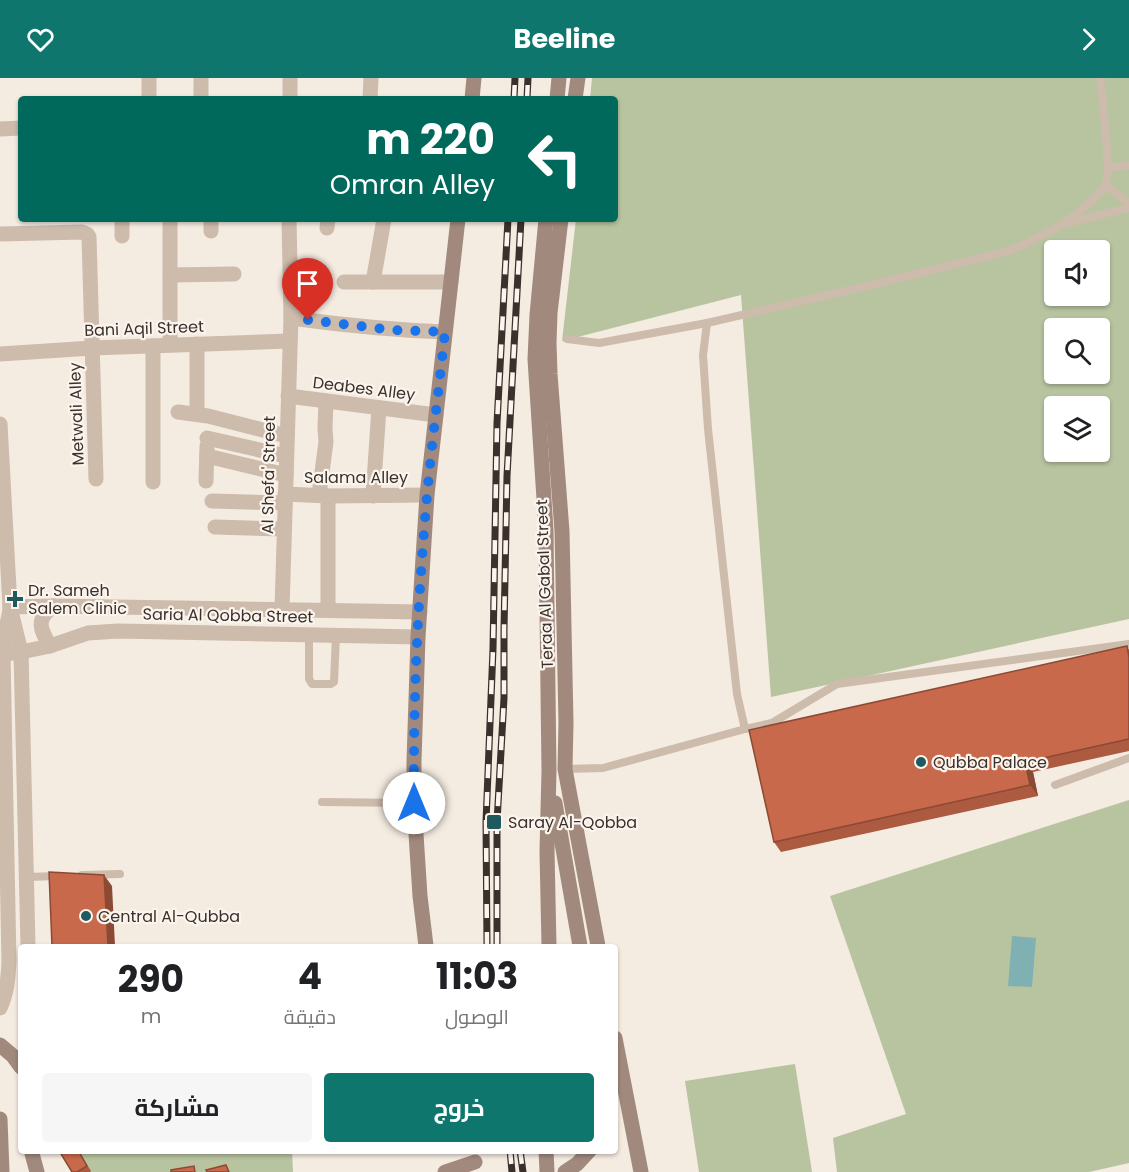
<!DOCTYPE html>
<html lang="ar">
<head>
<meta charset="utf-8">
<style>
  body { margin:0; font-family:Poppins,Cairo,sans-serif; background:#f6f6f6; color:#202124; direction:rtl; height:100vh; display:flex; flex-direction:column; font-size:22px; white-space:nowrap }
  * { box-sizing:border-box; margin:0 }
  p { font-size:20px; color:#757577 }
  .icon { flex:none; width:33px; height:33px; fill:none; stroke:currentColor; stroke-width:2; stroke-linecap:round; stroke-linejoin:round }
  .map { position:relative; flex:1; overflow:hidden; direction:ltr }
  .side { position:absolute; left:18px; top:866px; width:600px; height:210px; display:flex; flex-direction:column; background:#fff; border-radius:6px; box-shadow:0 2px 4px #0004; direction:rtl }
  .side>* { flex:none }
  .guide { position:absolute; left:18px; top:18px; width:600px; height:126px; border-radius:6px; box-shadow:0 2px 4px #0004; direction:rtl; background:#00695c; color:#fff; overflow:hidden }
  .fabs { position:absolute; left:1044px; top:162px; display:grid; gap:12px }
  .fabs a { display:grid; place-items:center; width:66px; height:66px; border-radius:6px; background:#fff; box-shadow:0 2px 4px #0004; font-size:30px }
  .pin { position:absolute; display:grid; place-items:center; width:51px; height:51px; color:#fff; margin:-62px -26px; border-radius:50% 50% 50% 0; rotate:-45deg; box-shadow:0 0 6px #0007 }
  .pin .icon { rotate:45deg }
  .me { position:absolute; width:66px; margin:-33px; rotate:0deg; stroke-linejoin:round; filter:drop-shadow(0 0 4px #0008) }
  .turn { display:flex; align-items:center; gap:21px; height:126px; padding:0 24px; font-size:27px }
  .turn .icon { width:78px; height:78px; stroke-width:2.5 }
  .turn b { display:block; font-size:42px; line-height:51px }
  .eta { display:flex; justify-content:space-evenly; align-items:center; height:102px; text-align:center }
  .eta b { font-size:36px; font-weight:700; line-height:42px }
  .primary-button { display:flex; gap:12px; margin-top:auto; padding:12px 24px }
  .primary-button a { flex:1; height:69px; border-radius:6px; background:#0f766e; color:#fff; font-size:24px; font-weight:700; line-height:69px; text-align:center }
  .primary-button a+a { background:#f6f6f6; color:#202124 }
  header { display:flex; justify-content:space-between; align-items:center; height:78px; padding:0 24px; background:#0f766e; color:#fff; font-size:27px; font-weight:700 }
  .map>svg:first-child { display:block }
  .green { fill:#b8c4a0; fill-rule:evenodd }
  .water { fill:#7fb0b2 }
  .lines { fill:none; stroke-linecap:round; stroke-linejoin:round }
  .service { stroke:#cdbbac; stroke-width:8 }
  .minor { stroke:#cdbbac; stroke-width:15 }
  .secondary { stroke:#a18a7d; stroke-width:15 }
  .rail-casing { stroke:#3b302b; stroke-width:7 }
  .rail { stroke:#fbf5ee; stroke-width:4.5; stroke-dasharray:14; stroke-linecap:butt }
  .wall { fill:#ac5a40 }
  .shaded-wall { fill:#8c4a34 }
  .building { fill:#c8694b; stroke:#8c4a34; stroke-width:1.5 }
  .route { stroke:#1a73e8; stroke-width:10; stroke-dasharray:0 18 }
  .poi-dot { fill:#1f5a5e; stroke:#fbf5ee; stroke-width:2 }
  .labels { text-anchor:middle; stroke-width:4.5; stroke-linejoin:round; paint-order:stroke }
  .street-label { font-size:16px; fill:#3b302b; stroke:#fbf5ee }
  .poi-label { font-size:16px; fill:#3b302b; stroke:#fbf5ee; text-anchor:start }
</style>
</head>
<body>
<header><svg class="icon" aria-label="forward" viewBox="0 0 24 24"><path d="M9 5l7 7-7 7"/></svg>Beeline<svg class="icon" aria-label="heart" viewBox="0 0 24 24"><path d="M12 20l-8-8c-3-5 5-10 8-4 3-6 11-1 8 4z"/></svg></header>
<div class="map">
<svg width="1129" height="1094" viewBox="0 0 1129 1094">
  <rect width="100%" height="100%" fill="#f4ebe1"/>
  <g class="green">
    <path d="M592 0H1129V541L771 619 741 217 562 263 576 141H615V21H590ZM1054 172H1100V218H1054ZM1054 250H1100V296H1054ZM1054 328H1100V374H1054Z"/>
    <path d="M1129 722V1085L1089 1094H837L833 1060 906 1036 830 818Z"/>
    <path d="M795 986 812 1094H699L685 1003Z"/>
    <path d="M62 1073H292L293 1094H73L65 1081Z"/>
  </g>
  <path class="water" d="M1012 858 1036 860 1032 909 1008 908Z"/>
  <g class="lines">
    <g class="service">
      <path d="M1108 90 1129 87"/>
      <path d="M1106 107 1129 126"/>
      <path d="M1067 143C1077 135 1099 119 1105 108 1112 95 1102 19 1100 0"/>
      <path d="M707 245 703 277 708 351 737 616 745 651 772 645 837 606 1129 566"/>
      <path d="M567 261 599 265 707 245 867 208 1008 173 1025 166 1063 146 1129 130"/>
      <path d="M309 557V601L312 606H331L334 604 336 557"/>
      <path d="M565 691 603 690 745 651"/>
      <path d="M1055 707 1129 680"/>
      <path d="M322 724 414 725"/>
      <path d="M82 797 120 796"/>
      <path d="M27 799 58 798"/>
    </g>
    <g class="minor">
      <path d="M149 0V21"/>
      <path d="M201 0V21"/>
      <path d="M290 21V0"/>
      <path d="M370 21 371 0"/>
      <path d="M0 51 21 50"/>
      <path d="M122 141V158"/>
      <path d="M327 150 328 141"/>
      <path d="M211 153V141"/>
      <path d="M0 156 82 154 87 156 89 159 96 401"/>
      <path d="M170 197 234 196"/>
      <path d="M344 204H451"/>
      <path d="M373 204 384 141"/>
      <path d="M291 240C342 247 393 252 445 254"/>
      <path d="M170 267V141"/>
      <path d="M0 276 92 270 289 263"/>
      <path d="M288 318 436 337"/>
      <path d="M178 334 208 338 287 358"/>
      <path d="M197 336V266"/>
      <path d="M0 346 10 529 21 574 28 868"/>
      <path d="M207 360 286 378"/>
      <path d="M207 378 286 397"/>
      <path d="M206 403 207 368"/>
      <path d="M153 404V268"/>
      <path d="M285 416 328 418 427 417"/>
      <path d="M319 417 326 364 325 350 326 323"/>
      <path d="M328 418V532"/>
      <path d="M373 418 379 330"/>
      <path d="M212 423 285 425"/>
      <path d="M215 449 284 451"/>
      <path d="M10 529 54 528 420 534"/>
      <path d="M282 531 291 240 289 141"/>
      <path d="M50 568C40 551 35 541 54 528"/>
      <path d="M3 576 21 574 50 568 88 555 118 553 418 559"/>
      <path d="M0 930C7 915 8 901 9 884L3 576 5 556 10 532"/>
    </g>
    <g class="secondary">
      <path d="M472 21 474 0"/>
      <path d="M557 21 559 0"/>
      <path d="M575 21 578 0"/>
      <path d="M546 141 537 237 535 281 546 452 549 693 547 773 549 868"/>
      <path d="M561 141 550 235 549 265 550 296 562 453 566 645 565 691 598 868"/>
      <path d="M555 725 580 868"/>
      <path d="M426 868 420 818 414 725V683L418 559 427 417 458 141"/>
      <path d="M615 960 641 1094"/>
      <path d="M0 967 13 978 21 989"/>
      <path d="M0 1041 2 1094"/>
      <path d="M31 1072 37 1094"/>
      <path d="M546 1072 547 1094"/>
      <path d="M445 1094 475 1084"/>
      <path d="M565 1094 577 1086 590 1072"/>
    </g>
    <defs>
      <g id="rail">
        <path d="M514 21 515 0"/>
        <path d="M527 21 528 0"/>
        <path d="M487 868 486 744 493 571 497 345 508 141"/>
        <path d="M497 868V744L504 620V551L507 398 521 141"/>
        <path d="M510 1072 512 1094"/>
        <path d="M520 1072 523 1094"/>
      </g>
    </defs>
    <use href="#rail" class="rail-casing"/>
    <use href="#rail" class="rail"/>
  </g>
  <g class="wall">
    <path d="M1127 568 1129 572V673L1033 694 1038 718 781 774 774 764Z"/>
    <path d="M78 1072 91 1093 90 1094H72Z"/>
    <path d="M281 1072 363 1073 283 1075Z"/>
  </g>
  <g class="shaded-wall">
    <path d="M1025 684 1033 694 1038 718 1030 707Z"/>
    <path d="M104 797 112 808 115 868H108Z"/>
  </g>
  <g class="building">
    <path d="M1127 568 1129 579V661L1025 684 1030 707 774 764 749 652Z"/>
    <path d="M49 794 104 797 108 868H52Z"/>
    <path d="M66 1072H78L87 1088 77 1094H72L61 1076Z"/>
    <path d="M226 1087 229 1094H207L206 1092Z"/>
    <path d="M194 1088 195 1094H171V1092Z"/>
  </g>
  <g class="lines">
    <path class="route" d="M308 242 393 252 445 254C439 309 432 364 427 418 418 520 413 623 414 725"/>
  </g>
  <g class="poi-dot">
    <path d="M12 512h6v6h6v6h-6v6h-6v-6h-6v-6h6z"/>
    <circle cx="921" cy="684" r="6"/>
    <rect x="486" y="736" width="16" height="16" rx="3"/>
    <circle cx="86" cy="838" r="6"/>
  </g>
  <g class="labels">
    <g class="street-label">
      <text transform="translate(144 250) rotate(-2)" y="6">Bani Aqil Street</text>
      <text transform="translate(364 310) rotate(7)" y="6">Deabes Alley</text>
      <text transform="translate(76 336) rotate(-92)" y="6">Metwali Alley</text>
      <text transform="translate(268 397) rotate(-89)" y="6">Al Shefa' Street</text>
      <text x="356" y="405">Salama Alley</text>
      <text transform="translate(544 506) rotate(-92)" y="6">Teraa Al Gabal Street</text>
      <text transform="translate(228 537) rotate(1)" y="6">Saria Al Qobba Street</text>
    </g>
    <g class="poi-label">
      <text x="28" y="518">Dr. Sameh<tspan x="28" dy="18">Salem Clinic</tspan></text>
      <text x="933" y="690">Qubba Palace</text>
      <text x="508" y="750">Saray Al-Qobba</text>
      <text x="98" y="844">Central Al-Qubba</text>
    </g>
  </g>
</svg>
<div class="fabs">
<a><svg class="icon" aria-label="sound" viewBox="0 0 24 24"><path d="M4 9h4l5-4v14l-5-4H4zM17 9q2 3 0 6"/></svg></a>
<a><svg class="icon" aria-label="search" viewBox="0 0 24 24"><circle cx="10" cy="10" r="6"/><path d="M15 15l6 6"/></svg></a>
<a><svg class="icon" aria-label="layers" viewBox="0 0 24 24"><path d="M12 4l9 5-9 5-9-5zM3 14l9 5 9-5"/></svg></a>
</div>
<div class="pin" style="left:308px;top:242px;background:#d93025"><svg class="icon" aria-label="arrive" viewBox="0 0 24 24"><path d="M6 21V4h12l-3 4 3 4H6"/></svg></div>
<svg class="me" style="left:414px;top:725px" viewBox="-20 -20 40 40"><circle r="19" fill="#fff"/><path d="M0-13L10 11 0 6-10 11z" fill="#1a73e8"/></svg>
<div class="guide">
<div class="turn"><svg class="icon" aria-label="left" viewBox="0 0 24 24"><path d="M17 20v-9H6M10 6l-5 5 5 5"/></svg><div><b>220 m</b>Omran Alley</div></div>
</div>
<section class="side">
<div class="eta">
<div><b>11:03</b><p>الوصول</p></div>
<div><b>4</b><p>دقيقة</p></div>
<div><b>290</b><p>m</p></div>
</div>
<div class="primary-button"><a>خروج</a><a>مشاركة</a></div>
</section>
</div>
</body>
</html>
